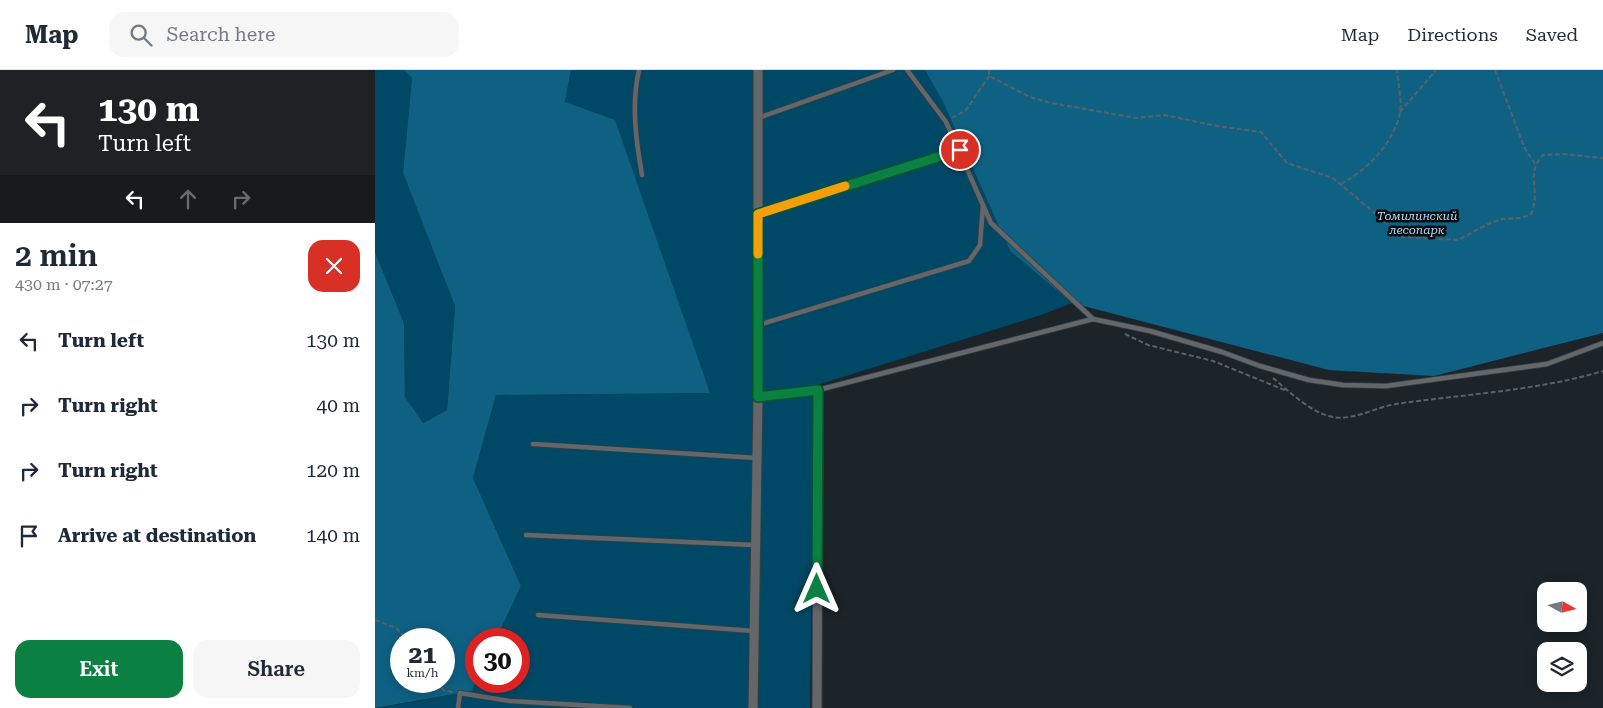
<!DOCTYPE html>
<html lang="en">
<head>
<meta charset="utf-8">
<style>
  body { margin:0; font-family:"Roboto Serif",serif; background:#f6f6f7; color:#1f2937; height:100vh; display:flex; flex-direction:column; font-size:19px; white-space:nowrap }
  * { box-sizing:border-box; margin:0 }
  p { font-size:16px; color:#747a83 }
  .icon { flex:none; width:28px; height:28px; fill:none; stroke:currentColor; stroke-width:2; stroke-linecap:round; stroke-linejoin:round }
  .map { position:relative; flex:1; overflow:hidden }
  .sheet { display:flex; flex-direction:column; background:#fff; width:375px }
  .sheet>* { flex:none }
  .top-card { background:#202124; color:#fff; overflow:hidden }
  .needle { width:32px; rotate:98deg }
  .tools { position:absolute; left:1162px; top:512px; display:grid; gap:10px }
  .tools a { display:grid; place-items:center; width:50px; height:50px; border-radius:10px; background:#fff; box-shadow:0 2px 12px #0003; font-size:25px }
  .speed { position:absolute; left:15px; top:558px; display:flex; gap:10px; font-size:25px; font-weight:700; text-align:center }
  .speed>* { display:grid; place-content:center; width:65px; height:65px; border-radius:50%; background:#fff; box-shadow:0 2px 12px #0003; line-height:1 }
  .speed small { font-size:12px; font-weight:400 }
  .speed .limit { border:8px solid #d22; background:#fff; color:#111 }
  .pin { position:absolute; display:grid; place-items:center; width:42px; height:42px; color:#fff; margin:-21px; border:2px solid #fff; border-radius:50%; box-shadow:0 1px 5px #0007 }
  .me { position:absolute; width:55px; margin:-28px; rotate:0deg; stroke-linejoin:round; filter:drop-shadow(0 0 4px #0008) }
  .turn { display:flex; align-items:center; gap:18px; height:105px; padding:0 15px; font-size:22px }
  .turn .icon { width:65px; height:65px; stroke-width:2.5 }
  .turn b { display:block; font-size:35px; line-height:42px }
  .lanes { display:flex; align-items:center; height:48px; padding:0 15px; background:#0003; justify-content:center; gap:25px; direction:ltr }
  .lanes .off { opacity:.35 }
  .round { display:grid; place-items:center; flex:none; width:52px; height:52px; border-radius:15px; background:#f6f6f7 }
  .overview { display:flex; align-items:center; justify-content:space-between; height:85px; padding:0 15px }
  h1 { font-size:30px; font-weight:600; line-height:38px }
  .primary-button { display:flex; gap:10px; margin-top:auto; padding:10px 15px }
  .primary-button a { flex:1; height:58px; border-radius:15px; background:#0b8043; color:#fff; font-size:20px; font-weight:600; line-height:58px; text-align:center }
  .primary-button a+a { background:#f6f6f7; color:#1f2937 }
  ul { padding:0; list-style:none }
  li { display:flex; align-items:center; gap:15px; height:65px; padding:0 15px }
  li div { flex:1 }
  li b { display:block; font-size:19px }
  li em { font-style:normal }
  header { display:flex; align-items:center; gap:30px; box-sizing:border-box; height:70px; padding:0 25px; background:#fff; border-bottom:1px solid #e0e1e3 }
  header strong { font-size:24px }
  nav { display:flex; gap:28px; margin-inline-start:auto; font-size:18px }
  .search { width:350px; height:45px; background:#f6f6f7; display:flex; align-items:center; gap:12px; box-sizing:border-box; padding:0 18px; border-radius:15px; color:#747a83; font-size:19px }
  main { display:flex; flex:1; min-height:0 }
  .map>svg:first-child { display:block }
  .green { fill:#004966 }
  .forest { fill:#0f6184; fill-rule:evenodd }
  .lines { fill:none; stroke-linecap:round; stroke-linejoin:round }
  .lane-casing { stroke:#363e43; stroke-width:6 }
  .street-casing { stroke:#363e43; stroke-width:11 }
  .path { stroke:#596165; stroke-width:2; stroke-dasharray:5 2.5; stroke-linecap:butt }
  .lane { stroke:#64676a; stroke-width:4.5 }
  .street { stroke:#64676a; stroke-width:9 }
  .route-casing { stroke:#07532c; stroke-width:12 }
  .route { stroke:#0b8043; stroke-width:9 }
  .slow { stroke:#f59e0b; stroke-width:9 }
  .labels { text-anchor:middle; stroke-width:5; stroke-linejoin:round; paint-order:stroke }
  .park-label { font-size:12px; font-style:italic; fill:#aedaf3; stroke:#090d0f }
</style>
</head>
<body>
<header>
<strong>Map</strong>
<div class="search"><svg class="icon" aria-label="search" viewBox="0 0 24 24"><circle cx="10" cy="10" r="6"/><path d="M15 15l6 6"/></svg>Search here</div>
<nav><a>Map</a><a>Directions</a><a>Saved</a></nav>
</header>
<main>
<section class="sheet">
<div class="top-card">
<div class="turn"><svg class="icon" aria-label="left" viewBox="0 0 24 24"><path d="M17 20v-9H6M10 6l-5 5 5 5"/></svg><div><b>130 m</b>Turn left</div></div>
<div class="lanes"><svg class="icon" aria-label="left" viewBox="0 0 24 24"><path d="M17 20v-9H6M10 6l-5 5 5 5"/></svg><svg class="icon off" aria-label="ahead" viewBox="0 0 24 24"><path d="M12 20V5M6 11l6-6 6 6"/></svg><svg class="icon off" aria-label="right" viewBox="0 0 24 24"><path d="M7 20v-9h11M14 6l5 5-5 5"/></svg></div>
</div>
<div class="overview"><div><h1>2 min</h1><p>430 m · 07:27</p></div><a class="round" style="background:#d93025;color:#fff"><svg class="icon" aria-label="close" viewBox="0 0 24 24"><path d="M6 6l12 12M18 6L6 18"/></svg></a></div>
<ul>
<li><svg class="icon" aria-label="left" viewBox="0 0 24 24"><path d="M17 20v-9H6M10 6l-5 5 5 5"/></svg><div><b>Turn left</b></div><em>130 m</em></li>
<li><svg class="icon" aria-label="right" viewBox="0 0 24 24"><path d="M7 20v-9h11M14 6l5 5-5 5"/></svg><div><b>Turn right</b></div><em>40 m</em></li>
<li><svg class="icon" aria-label="right" viewBox="0 0 24 24"><path d="M7 20v-9h11M14 6l5 5-5 5"/></svg><div><b>Turn right</b></div><em>120 m</em></li>
<li><svg class="icon" aria-label="arrive" viewBox="0 0 24 24"><path d="M6 21V4h12l-3 4 3 4H6"/></svg><div><b>Arrive at destination</b></div><em>140 m</em></li>
</ul>
<div class="primary-button"><a>Exit</a><a>Share</a></div>
</section>
<div class="map">
<svg width="1228" height="638" viewBox="0 0 1228 638">
  <rect width="100%" height="100%" fill="#1c2429"/>
  <g class="green">
    <path d="M0 0H29L37 8 28 103 80 236 72 340 47 353 30 327 29 253 0 182Z"/>
    <path d="M196 0H550L568 32 635 181 697 233 666 245 439 316 435 638H3L96 621 101 611H144V569H121L146 516 98 408 121 325 335 323 190 32Z"/>
  </g>
  <g class="forest">
    <path d="M29 0H196L190 32 240 50 335 323 121 325 98 408 146 516 121 569H101V611L97 621 0 638V182L29 253 30 327 48 353 72 340 80 236 28 103 37 8ZM26 569H69V611H26Z"/>
    <path d="M550 0H1228V263L1059 306 954 300 697 233 635 181 568 32Z"/>
  </g>
  <g class="lines">
    <defs>
      <g id="lane">
        <path d="M264 0C256 34 261 71 267 105"/>
        <path d="M532 0 571 52 616 153 718 249"/>
        <path d="M383 48 518 0"/>
        <path d="M383 144 585 80"/>
        <path d="M383 255 594 191 605 175 608 135"/>
        <path d="M383 327 443 320 718 249 775 261 847 282 885 296 934 310 968 315 1011 316 1172 294 1228 273"/>
        <path d="M158 374 382 388"/>
        <path d="M151 465 380 475"/>
        <path d="M163 545 379 561"/>
        <path d="M83 638 85 623 135 631 255 638"/>
      </g>
      <g id="street">
        <path d="M378 638 383 327V0"/>
        <path d="M442 638 443 320"/>
      </g>
    </defs>
    <use href="#lane" class="lane-casing"/>
    <use href="#street" class="street-casing"/>
    <g class="path">
      <path d="M614 0V6L655 27 676 33 761 48 790 45 842 56 886 62 912 93 958 108 1028 167 1083 170 1113 154 1127 149 1146 148 1156 144C1167 118 1149 106 1168 85L1188 84 1228 88"/>
      <path d="M1120 0 1150 79 1160 94"/>
      <path d="M1025 42 1061 0"/>
      <path d="M577 48 591 40 614 6"/>
      <path d="M966 114C993 99 1018 74 1025 43 1027 30 1023 13 1022 0"/>
      <path d="M750 264 773 275 838 291 912 321"/>
      <path d="M898 308C915 322 936 343 958 347 978 351 1001 337 1021 334 1090 324 1161 321 1228 301"/>
      <path d="M0 550 21 558 32 569"/>
      <path d="M63 611 68 620 78 622"/>
    </g>
    <use href="#lane" class="lane"/>
    <use href="#street" class="street"/>
  </g>
  <g class="lines">
    <defs>
      <path id="route" d="M442 519 443 320 383 327V144L585 80"/>
    </defs>
    <use href="#route" class="route-casing"/>
    <use href="#route" class="route"/>
    <path class="slow" d="M383 184V144L470 116"/>
  </g>
  <g class="labels">
    <g class="park-label">
      <text x="1042" y="150">Томилинский<tspan x="1042" dy="14">лесопарк</tspan></text>
    </g>
  </g>
</svg>
<div class="tools">
<a><svg class="needle" viewBox="-14 -14 28 28"><path d="M0-13l5 13h-10z" fill="#e53935"/><path d="M0 13l5-13h-10z" fill="#747a83"/></svg></a>
<a><svg class="icon" aria-label="layers" viewBox="0 0 24 24"><path d="M12 4l9 5-9 5-9-5zM3 14l9 5 9-5"/></svg></a>
</div>
<div class="speed"><div>21<small>km/h</small></div><div class="limit">30</div></div>
<div class="pin" style="left:585px;top:80px;background:#d93025"><svg class="icon" aria-label="arrive" viewBox="0 0 24 24"><path d="M6 21V4h12l-3 4 3 4H6"/></svg></div>
<svg class="me" style="left:442px;top:519px" viewBox="-20 -20 40 40"><path d="M0-17L14 15 0 8-14 15z" fill="#0b8043" stroke="#fff" stroke-width="4"/></svg>
</div>
</main>
</body>
</html>
